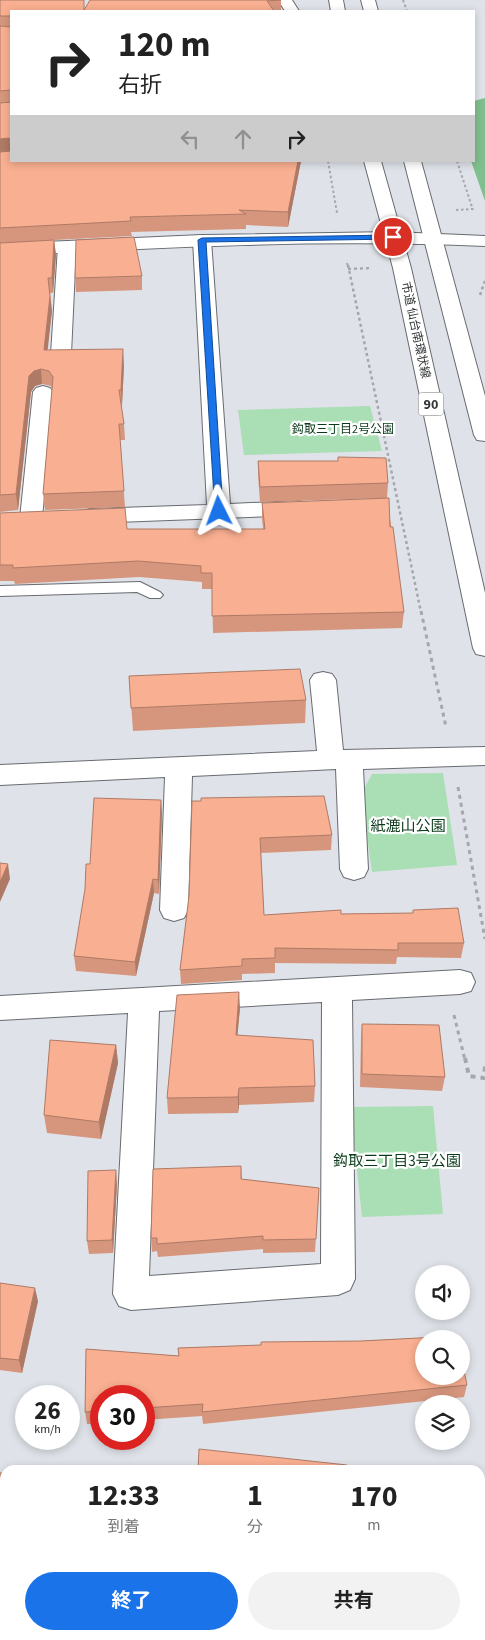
<!DOCTYPE html>
<html lang="ja">
<head>
<meta charset="utf-8">
<style>
  body { margin:0; font-family:"Source Sans 3","Noto Sans JP",sans-serif; background:#f2f2f2; color:#222; height:100vh; display:flex; flex-direction:column; font-size:19px; white-space:nowrap }
  * { box-sizing:border-box; margin:0 }
  p { font-size:16px; color:#767676 }
  .icon { flex:none; width:28px; height:28px; fill:none; stroke:currentColor; stroke-width:2; stroke-linecap:round; stroke-linejoin:round }
  .map { position:relative; flex:1; overflow:hidden }
  .sheet { position:absolute; left:0px; top:1465px; width:485px; height:175px; display:flex; flex-direction:column; background:#fff; border-radius:15px 15px 0 0; box-shadow:0 2px 8px #0003 }
  .sheet>* { flex:none }
  .guide { position:absolute; left:10px; top:10px; width:465px; height:152px; border-radius:0px; box-shadow:0 2px 8px #0003; background:#fff; color:#222; overflow:hidden }
  .controls { position:absolute; left:415px; top:1265px; display:grid; gap:10px }
  .controls a { display:grid; place-items:center; width:55px; height:55px; border-radius:50%; background:#fff; box-shadow:0 2px 8px #0003; font-size:25px }
  .speed { position:absolute; left:15px; top:1385px; display:flex; gap:10px; font-size:25px; font-weight:700; text-align:center }
  .speed>* { display:grid; place-content:center; width:65px; height:65px; border-radius:50%; background:#fff; box-shadow:0 2px 8px #0003; line-height:1 }
  .speed small { font-size:12px; font-weight:400 }
  .speed .limit { border:8px solid #d22; background:#fff; color:#111 }
  .pin { position:absolute; display:grid; place-items:center; width:42px; height:42px; color:#fff; margin:-21px; border:2px solid #fff; border-radius:50%; box-shadow:0 1px 5px #0007 }
  .me { position:absolute; width:55px; margin:-28px; rotate:357deg; stroke-linejoin:round; filter:drop-shadow(0 0 4px #0008) }
  .turn { display:flex; align-items:center; gap:18px; height:105px; padding:0 25px; font-size:22px }
  .turn .icon { width:65px; height:65px; stroke-width:2.5 }
  .turn b { display:block; font-size:35px; line-height:42px }
  .lanes { display:flex; align-items:center; height:48px; padding:0 25px; background:#0003; justify-content:center; gap:25px; direction:ltr }
  .lanes .off { opacity:.35 }
  .eta { display:flex; justify-content:space-evenly; align-items:center; height:85px; text-align:center }
  .eta b { font-size:30px; font-weight:700; line-height:35px }
  .action { display:flex; gap:10px; margin-top:auto; padding:10px 25px }
  .action a { flex:1; height:58px; border-radius:30px; background:#1a73e8; color:#fff; font-size:20px; font-weight:700; line-height:58px; text-align:center }
  .action a+a { background:#f2f2f2; color:#222 }
  .map>svg:first-child { display:block }
  .green { fill:#aadeb4 }
  .forest { fill:#80bf8e }
  .lines { fill:none; stroke-linecap:round; stroke-linejoin:round }
  .service-casing { stroke:#686b70; stroke-width:2 }
  .minor-casing { stroke:#686b70; stroke-width:2 }
  .tertiary-casing { stroke:#686b70; stroke-width:2 }
  .primary-casing { stroke:#686b70; stroke-width:2 }
  .path-far3 { stroke:#a4a7ac; stroke-width:2; stroke-dasharray:2.5 2.5; stroke-linecap:butt }
  .path-far2 { stroke:#a4a7ac; stroke-width:2.5; stroke-dasharray:3 3; stroke-linecap:butt }
  .path-far1 { stroke:#a4a7ac; stroke-width:3; stroke-dasharray:4 4; stroke-linecap:butt }
  .path { stroke:#a4a7ac; stroke-width:4; stroke-dasharray:5 5; stroke-linecap:butt }
  .service { fill:#fff; fill-rule:evenodd }
  .minor { fill:#fff; fill-rule:evenodd }
  .tertiary { fill:#fff; fill-rule:evenodd }
  .primary { fill:#fff; fill-rule:evenodd }
  .wall { fill:#d6967d }
  .shaded-wall { fill:#ae7a66 }
  .building { fill:#f9af91; stroke:#ae7a66 }
  .route { fill:#1a73e8; stroke:#114b97 }
  .labels { text-anchor:middle; stroke-width:4.5; stroke-linejoin:round; paint-order:stroke }
  .far-street-label { font-size:12px; fill:#323436; stroke:#fff }
  .far-park-label { font-size:12px; fill:#0a3a1a; stroke:#fff }
  .shield { fill:#fff; stroke:#707172; stroke-width:1 }
  .shield-label { font-size:14px; font-weight:bold; fill:#323436 }
  .park-label { font-size:15px; fill:#0a3a1a; stroke:#fff }
</style>
</head>
<body>
<div class="map">
<svg width="485" height="1640" viewBox="0 0 485 1640">
  <rect width="100%" height="100%" fill="#dfe3e9"/>
  <g class="green">
    <path d="M370 406 382 451 244 455 238 410Z"/>
    <path d="M443 773 457 865 372 872 361 794 372 774Z"/>
    <path d="M433 1106 443 1214 362 1217 350 1107Z"/>
  </g>
  <path class="forest" d="M485 98V201L471 161H474V101Z"/>
  <g class="lines">
    <defs>
      <path id="service" d="M140 582 160 592 163 595 160 598H150L137 592 0 596V586Z"/>
      <g id="minor">
        <path d="M338 7 343 8 345 11H330L332 8Z"/>
        <path d="M202 235 208 236 211 240 230 504 299 501 307 503 310 508 307 513 299 515 90 523 82 521 79 516 82 511 90 509 207 505 193 240 196 236Z"/>
        <path d="M67 242 73 243 76 247 71 354 68 358 61 360 54 358 51 354 58 247 61 243Z"/>
        <path d="M43 386 50 388 53 392 42 519 39 524 31 526 23 524 20 519 33 392 36 388Z"/>
        <path d="M323 672 332 674 336 680 343 750 485 747V765L363 769 368 869 364 877 354 880 344 877 340 869 336 769 192 776 188 910 184 918 174 921 164 918 160 910 165 777 0 785V765L317 751 310 680 314 674Z"/>
        <path d="M460 970 471 973 475 982 471 991 460 994 352 1000 355 1279 350 1290 338 1295 131 1310 119 1306 113 1294 128 1013 0 1020V996ZM322 1002 321 1264 149 1276 159 1011Z"/>
        <rect x="303" y="1635" width="40" height="5"/>
      </g>
      <g id="tertiary">
        <path d="M278 0H292L299 11H285Z"/>
        <path d="M393 232 485 236V246C323 239 162 247 0 256V244L202 235Z"/>
      </g>
      <g id="primary">
        <path d="M329 0H343L345 11H331Z"/>
        <path d="M361 0H375L378 11H364Z"/>
        <path d="M364 161H381L411 268 485 593V656L476 654 473 648 393 268Z"/>
        <path d="M404 161H421L485 396V441L477 440 474 435Z"/>
      </g>
    </defs>
    <use href="#service" class="service-casing"/>
    <use href="#minor" class="minor-casing"/>
    <use href="#tertiary" class="tertiary-casing"/>
    <use href="#primary" class="primary-casing"/>
    <g class="path-far3">
      <path d="M403 0 407 11"/>
      <path d="M328 161 337 213"/>
      <path d="M457 161 473 210"/>
      <path d="M456 210 473 209"/>
      <path d="M347 263 348 267"/>
    </g>
    <g class="path-far2">
      <path d="M348 265 421 612"/>
      <path d="M348 269 372 268"/>
      <path d="M480 295 485 281"/>
    </g>
    <g class="path-far1">
      <path d="M421 611 446 727"/>
      <path d="M458 787 485 939"/>
      <path d="M454 1015 465 1060"/>
    </g>
    <path class="path" d="M465 1058 469 1076 484 1078 485 1066"/>
    <use href="#service" class="service"/>
    <use href="#minor" class="minor"/>
    <use href="#tertiary" class="tertiary"/>
    <use href="#primary" class="primary"/>
  </g>
  <g class="wall">
    <path d="M0 0 84 10 281 0V11H11V161H301L288 227 246 225V229L131 232 132 236 54 240 56 255 53 293H50L52 311 47 350 124 365 122 405H121L124 424 125 440H120L125 507 45 510 43 494 52 389 51 386 42 384 35 386 31 392 18 510 0 512Z"/>
    <path d="M142 276V290L76 292 75 278Z"/>
    <path d="M258 461 388 483 387 498 404 612 402 628 213 633 212 589H202V582L139 577 15 584 14 581H0V513L127 529H263L262 519V503L382 498 260 502 258 475Z"/>
    <path d="M129 676 306 700 305 723 133 731Z"/>
    <path d="M161 800 162 815 159 894 154 893 136 976 76 971 74 956 90 864Z"/>
    <path d="M192 801 332 835 331 850 261 853 264 915 413 913V910L464 943 461 958 397 957 396 964 275 963V973L242 974V980L181 984 180 970 189 896Z"/>
    <path d="M240 1008 237 1035 315 1086 314 1102 239 1105 238 1113 168 1114 167 1098Z"/>
    <path d="M362 1024 445 1077 442 1091 360 1087 361 1038Z"/>
    <path d="M116 1045 118 1063 101 1139 47 1133 44 1115Z"/>
    <path d="M241 1166 242 1179 319 1188 315 1252 263 1253V1249L158 1257 157 1251 152 1252 151 1238Z"/>
    <path d="M117 1184 113 1253 89 1254 87 1241Z"/>
    <path d="M0 1283 38 1301 22 1373 0 1370Z"/>
    <path d="M457 1336 458 1339H424V1376H461V1356L467 1385 464 1397 203 1424 202 1416 144 1420V1396H101V1423L87 1424 85 1412 86 1349 179 1356 178 1348 261 1345V1342L361 1341Z"/>
    <rect x="0" y="1473" width="5" height="81"/>
  </g>
  <g class="shaded-wall">
    <path d="M9 138 11 152 0 153V139Z"/>
    <path d="M298 161H301L288 227V212Z"/>
    <path d="M54 240 56 255 53 293 52 278Z"/>
    <path d="M50 296 52 311 46 365 44 350Z"/>
    <path d="M123 349 124 365 122 405 121 390Z"/>
    <path d="M41 369 42 384 35 386 31 392 18 510 16 494 29 376 34 371Z"/>
    <path d="M161 800 162 815 159 894 158 880Z"/>
    <path d="M8 864 10 879 0 902V882Z"/>
    <path d="M153 879 154 893 136 976 135 962Z"/>
    <path d="M239 992 240 1008 236 1052V1035Z"/>
    <path d="M116 1045 118 1063 101 1139 99 1122Z"/>
    <path d="M239 1088V1105L238 1113V1097Z"/>
    <path d="M116 1170 117 1184 113 1253 112 1240Z"/>
    <path d="M35 1288 38 1301 22 1373 19 1360Z"/>
  </g>
  <g class="building">
    <path d="M0 0H84V10L90 0H281L267 1 274 11H11V144L9 138 0 139V103L11 102V90L0 91V26L11 27V16H0Z"/>
    <path d="M11 151V161H298L288 212 239 210 246 214 130 217 131 221 0 228V152Z"/>
    <path d="M134 237 142 276 75 278 76 240Z"/>
    <path d="M54 240 52 278H48L50 296 44 350 123 349 121 390H119L124 424H119L124 491 43 494 53 377 49 371 41 369 34 371 29 376 16 494 0 495V243Z"/>
    <path d="M338 457 386 458 388 483 260 487 258 461H338Z"/>
    <path d="M389 498 390 527H393L404 612 212 616V573H201V566L138 561 13 568V565H0V513L125 508 127 529H265L262 503Z"/>
    <path d="M300 669 306 700 131 708 129 676Z"/>
    <path d="M324 796 332 835 260 838 264 915 341 910V914L413 913V910L458 908 464 943H398V950L275 948V958L242 959V966L180 970 189 896 192 801H201V798Z"/>
    <path d="M94 798 161 800 158 880 153 879 135 962 74 956 85 889 86 864H90Z"/>
    <path d="M0 863 8 864 0 882Z"/>
    <path d="M239 992 236 1035 313 1040 315 1086 239 1088 238 1097 167 1098 177 995Z"/>
    <path d="M362 1024 439 1025 445 1077 362 1074Z"/>
    <path d="M50 1040 116 1045 99 1122 44 1115Z"/>
    <path d="M241 1166V1179L319 1188 316 1239 263 1240V1236L157 1244V1238H151L153 1169Z"/>
    <path d="M116 1170 112 1240 87 1241 88 1171Z"/>
    <path d="M0 1283 35 1288 19 1360 0 1358Z"/>
    <path d="M457 1336 458 1339H424V1376H461V1356L467 1385 202 1412 203 1404 144 1408V1396H101V1411L85 1412 86 1349 179 1356 178 1348 261 1345V1342L361 1341Z"/>
    <path d="M199 1449 347 1465V1470H198Z"/>
    <path d="M51 1469 130 1470H51Z"/>
    <rect x="0" y="1473" width="5" height="71"/>
  </g>
  <path class="route" d="M393 235 397 237 396 239 206 242 223 511 219 514 215 513 198 240 202 238Z"/>
  <g class="labels">
    <g class="far-street-label">
      <text transform="translate(416 330) rotate(78)" y="4">市道 仙台南環状線</text>
    </g>
    <g class="far-park-label">
      <text x="343" y="433">鈎取三丁目2号公園</text>
    </g>
    <rect class="shield" x="418.5" y="392.5" width="25" height="23" rx="4"/>
    <g class="shield-label">
      <text x="431" y="409">90</text>
    </g>
    <g class="park-label">
      <text x="408" y="831">紙漉山公園</text>
      <text x="397" y="1166">鈎取三丁目3号公園</text>
    </g>
  </g>
</svg>
<div class="controls">
<a><svg class="icon" aria-label="sound" viewBox="0 0 24 24"><path d="M4 9h4l5-4v14l-5-4H4zM17 9q2 3 0 6"/></svg></a>
<a><svg class="icon" aria-label="search" viewBox="0 0 24 24"><circle cx="10" cy="10" r="6"/><path d="M15 15l6 6"/></svg></a>
<a><svg class="icon" aria-label="layers" viewBox="0 0 24 24"><path d="M12 4l9 5-9 5-9-5zM3 14l9 5 9-5"/></svg></a>
</div>
<div class="speed"><div>26<small>km/h</small></div><div class="limit">30</div></div>
<div class="pin" style="left:393px;top:237px;background:#d93025"><svg class="icon" aria-label="arrive" viewBox="0 0 24 24"><path d="M6 21V4h12l-3 4 3 4H6"/></svg></div>
<svg class="me" style="left:219px;top:511px" viewBox="-20 -20 40 40"><path d="M0-17L14 15 0 8-14 15z" fill="#1a73e8" stroke="#fff" stroke-width="4"/></svg>
<div class="guide">
<div class="turn"><svg class="icon" aria-label="right" viewBox="0 0 24 24"><path d="M7 20v-9h11M14 6l5 5-5 5"/></svg><div><b>120 m</b>右折</div></div>
<div class="lanes"><svg class="icon off" aria-label="left" viewBox="0 0 24 24"><path d="M17 20v-9H6M10 6l-5 5 5 5"/></svg><svg class="icon off" aria-label="ahead" viewBox="0 0 24 24"><path d="M12 20V5M6 11l6-6 6 6"/></svg><svg class="icon" aria-label="right" viewBox="0 0 24 24"><path d="M7 20v-9h11M14 6l5 5-5 5"/></svg></div>
</div>
<section class="sheet">
<div class="eta">
<div><b>12:33</b><p>到着</p></div>
<div><b>1</b><p>分</p></div>
<div><b>170</b><p>m</p></div>
</div>
<div class="action"><a>終了</a><a>共有</a></div>
</section>
</div>
</body>
</html>
